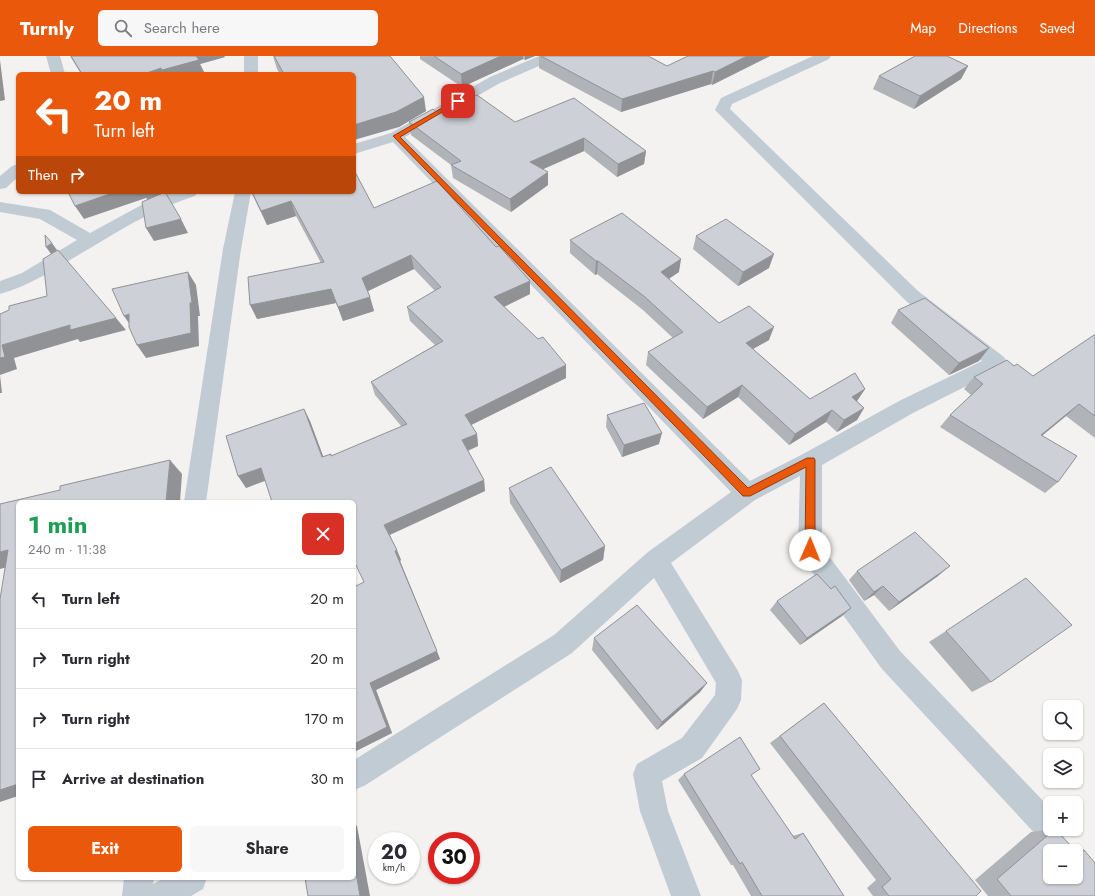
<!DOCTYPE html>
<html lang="en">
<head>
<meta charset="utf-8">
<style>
  body { margin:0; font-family:Jost,sans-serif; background:#f7f7f7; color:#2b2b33; height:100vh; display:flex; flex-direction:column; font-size:15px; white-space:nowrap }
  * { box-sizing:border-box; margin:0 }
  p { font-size:13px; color:#7c7c81 }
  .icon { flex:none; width:22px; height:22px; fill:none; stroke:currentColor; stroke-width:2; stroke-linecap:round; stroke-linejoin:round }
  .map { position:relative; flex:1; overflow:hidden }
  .drawer { position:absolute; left:16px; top:444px; width:340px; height:380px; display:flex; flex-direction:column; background:#fff; border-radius:6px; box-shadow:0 1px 3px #0004 }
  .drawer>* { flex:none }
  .top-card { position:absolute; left:16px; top:16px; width:340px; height:122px; border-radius:6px; box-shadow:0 1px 3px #0004; background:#ea580c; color:#fff; overflow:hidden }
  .fabs { position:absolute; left:1043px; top:644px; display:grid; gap:8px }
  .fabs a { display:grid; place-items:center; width:40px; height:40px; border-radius:6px; background:#fff; box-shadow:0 1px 3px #0004; font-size:20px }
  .speed { position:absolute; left:368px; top:776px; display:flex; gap:8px; font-size:20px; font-weight:700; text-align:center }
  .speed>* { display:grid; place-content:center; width:52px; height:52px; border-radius:50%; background:#fff; box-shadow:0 1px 3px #0004; line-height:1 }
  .speed small { font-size:10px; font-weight:400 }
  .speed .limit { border:6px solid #d22; background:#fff; color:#111 }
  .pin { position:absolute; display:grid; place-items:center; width:34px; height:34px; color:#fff; margin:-17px; border-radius:8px; box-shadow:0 2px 6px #0006 }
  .me { position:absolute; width:44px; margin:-22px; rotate:1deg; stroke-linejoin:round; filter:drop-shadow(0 0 3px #0008) }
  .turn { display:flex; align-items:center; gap:14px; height:84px; padding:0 12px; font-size:18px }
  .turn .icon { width:52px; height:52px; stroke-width:2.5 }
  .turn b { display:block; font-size:28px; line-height:34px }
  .then { display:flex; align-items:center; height:38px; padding:0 12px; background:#0003; gap:8px; font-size:15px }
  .round { display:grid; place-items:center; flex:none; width:42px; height:42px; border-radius:6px; background:#f7f7f7 }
  .overview { display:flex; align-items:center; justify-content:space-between; height:68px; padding:0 12px }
  h1 { font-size:24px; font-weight:700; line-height:30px; color:#1e9e55 }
  .primary-button { display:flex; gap:8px; margin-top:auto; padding:8px 12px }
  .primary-button a { flex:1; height:46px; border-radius:6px; background:#ea580c; color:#fff; font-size:16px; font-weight:700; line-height:46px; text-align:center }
  .primary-button a+a { background:#f7f7f7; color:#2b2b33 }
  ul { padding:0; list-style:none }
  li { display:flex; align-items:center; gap:12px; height:60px; padding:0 12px; border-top:1px solid #e1e1e2 }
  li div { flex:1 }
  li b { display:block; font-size:15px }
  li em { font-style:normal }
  header { display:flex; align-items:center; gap:24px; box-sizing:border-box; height:56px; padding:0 20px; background:#ea580c; color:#fff }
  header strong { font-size:19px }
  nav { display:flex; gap:22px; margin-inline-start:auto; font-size:14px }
  .search { width:280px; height:36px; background:#f7f7f7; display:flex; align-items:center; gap:10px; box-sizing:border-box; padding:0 14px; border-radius:6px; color:#7c7c81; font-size:15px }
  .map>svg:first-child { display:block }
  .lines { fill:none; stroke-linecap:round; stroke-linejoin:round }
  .street { fill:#c1cbd4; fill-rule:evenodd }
  .wall { fill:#b0b3b8 }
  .shaded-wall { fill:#909296 }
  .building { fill:#cdd0d6; stroke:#909296; fill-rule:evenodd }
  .route { fill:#ea580c; stroke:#983908 }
</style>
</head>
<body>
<header>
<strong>Turnly</strong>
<div class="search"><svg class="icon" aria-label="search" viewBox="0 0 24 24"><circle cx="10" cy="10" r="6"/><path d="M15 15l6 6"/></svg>Search here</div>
<nav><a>Map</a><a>Directions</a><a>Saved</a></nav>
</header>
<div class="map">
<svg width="1095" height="840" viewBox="0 0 1095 840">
  <rect width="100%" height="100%" fill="#f4f1f1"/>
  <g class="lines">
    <g class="street">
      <path d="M46 0H60L65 18H51Z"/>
      <rect x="244" y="0" width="14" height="18"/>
      <path d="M539 0H557L555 3 500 27 405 81 750 425 803 398 899 345 982 305 906 245 715 54 721 42 813 0H831L829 3 732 48 730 53 918 235 1004 301 1007 306 1004 311 913 357 822 409V491L900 595 1050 752V773H1065L1060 783 1050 788 1040 783 882 613 802 502 798 494 800 420 755 444 671 507 738 615 742 624 741 644 737 653 702 702 662 725 668 755 701 840H671L640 755 633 718 637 708 682 682 715 639 716 627 654 522 572 597 364 730 354 734V704L554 579 648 496 731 436 393 86 354 98V88L391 77 490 21Z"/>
      <path d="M18 108V121L6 132 0 133V120L12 110Z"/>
      <path d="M172 136H197L195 140C160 151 128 169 97 188 65 206 36 228 0 238V225L22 217 77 184 40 163 0 156V146L50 154 90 177 158 140Z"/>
      <path d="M235 136H251L241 193 206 446H184L223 193Z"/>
      <path d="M124 822H154L153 828 164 822H207L203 833 191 840H122Z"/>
    </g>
  </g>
  <g class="wall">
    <path d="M70 0H224L225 1 200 8 204 16 196 18H81Z"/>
    <path d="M273 0H390L426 55 399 71 354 18H280L277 13Z"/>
    <path d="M420 0H535L525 4 523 3 462 31 420 3Z"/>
    <path d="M539 0H648L667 10 770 0 712 29 711 28 621 56 539 12Z"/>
    <path d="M968 10 961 23 914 53 873 33 879 20Z"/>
    <path d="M437 57 515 66 646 95 644 108 617 121 584 95 543 113 548 129 511 156 453 122 451 109 411 79 409 66Z"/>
    <path d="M251 136H354L374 152 496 191 530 225V238L504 251 566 322 471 369 477 378 478 390 468 395 484 424 485 435 390 479 401 504 400 505 440 603 376 634 392 677 354 696 364 526 354 446 265 425 246 432 304 353 310 365 323 401 332 400 402 371 375 339 371 326 435 289 410 265 407 251 435 235 414 213 368 235 374 255 343 265 336 247 257 263 321 207 296 160 267 169Z"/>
    <path d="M696 180 769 212 738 230 693 193Z"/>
    <path d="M570 184 679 216 669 223 719 267 769 284 753 293 810 343 865 333 857 345 864 352 857 364 837 376 826 366 789 389 738 341 703 363 646 309 648 296 673 282 643 254 597 218 595 219 570 197Z"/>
    <path d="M898 254 979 305 949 319 891 267Z"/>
    <path d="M1095 279V382L1066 360 1042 380 1058 426 1045 437 940 371 950 359 971 339 964 333 974 321 1014 310 1033 320Z"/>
    <path d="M607 359 659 388 622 401 606 371Z"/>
    <path d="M509 432 605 490 603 504 560 527 510 447Z"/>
    <path d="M857 515 938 520 889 555 874 539 864 545 849 524Z"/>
    <path d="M777 545 842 560 800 589 770 554Z"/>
    <path d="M946 575 991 626 972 636 929 586Z"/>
    <path d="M594 582 707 627 700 636 657 674 592 594Z"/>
    <path d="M824 647 976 840H873L867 832 876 824 770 687Z"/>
    <path d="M684 718 751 719 792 780 803 777 844 840H751L733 809H731L678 724Z"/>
    <path d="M1052 773H1055L1075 794 1095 840H988L975 824 1031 776Z"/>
  </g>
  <g class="shaded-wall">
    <path d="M196 0H224L225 1 200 8 204 16 196 18H164L162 14Z"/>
    <path d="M501 0H523V3L462 31 461 18Z"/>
    <path d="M525 0H535L525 4Z"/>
    <path d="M747 0H770L712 29 715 16Z"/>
    <path d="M0 4 5 44 0 45Z"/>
    <path d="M968 10 961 23 914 53 920 40Z"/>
    <path d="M161 12 164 18H144Z"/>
    <path d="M713 15 711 28 621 56 622 43Z"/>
    <path d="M424 41 426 55 399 71 354 84V69Z"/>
    <path d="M584 82V95L530 119V106Z"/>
    <path d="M646 95 644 108 617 121 618 108Z"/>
    <path d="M548 116V129L511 156 510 143Z"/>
    <path d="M115 136H164L165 137 148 144 146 142 84 163 75 150Z"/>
    <path d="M291 145 296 160 267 169 261 155Z"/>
    <path d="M181 163 188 177 154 185 146 172Z"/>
    <path d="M52 187 57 194 51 198 46 191Z"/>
    <path d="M774 198 769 212 738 230 743 216Z"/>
    <path d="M411 199 414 213 366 236 362 222Z"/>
    <path d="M681 203 679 216 659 229 661 216Z"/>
    <path d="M596 205H598L597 218 595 219Z"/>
    <path d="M188 216 196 229 200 260H198L199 290 146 302 137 289Z"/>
    <path d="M530 225V238L495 255 494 241Z"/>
    <path d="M331 233 336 247 257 263 250 249Z"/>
    <path d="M370 241 374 255 343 265 338 251Z"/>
    <path d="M129 258 133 273 124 260Z"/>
    <path d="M116 262 126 274 80 286 78 283 14 302 17 313 0 319 2 337H0V302L2 289 70 269Z"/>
    <path d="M774 271 769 284 742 299 746 287Z"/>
    <path d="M989 292 979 305 949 319 959 307Z"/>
    <path d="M566 309V322L467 371 465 359Z"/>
    <path d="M742 329 738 341 703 363 707 351Z"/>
    <path d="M865 333 857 345 845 353 852 341Z"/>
    <path d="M1079 348 1066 360 1029 390 1041 379Z"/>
    <path d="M864 352 857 364 837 376 844 364Z"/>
    <path d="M304 353 310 365 328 413 322 401Z"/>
    <path d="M832 354 826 366 789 389 795 378Z"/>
    <path d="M662 377 659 388 622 401 624 389Z"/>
    <path d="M477 378 478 390 464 396 462 384Z"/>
    <path d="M170 404 182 418 180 446H166Z"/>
    <path d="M261 412 269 423 246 432 238 420Z"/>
    <path d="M484 424 485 435 389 479 384 469Z"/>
    <path d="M605 490 603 504 560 527 561 514Z"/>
    <path d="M8 494 18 508 0 513V496Z"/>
    <path d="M397 494 401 504 400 505 440 603 376 634 392 677 354 696V688L370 627 395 495Z"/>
    <path d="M950 510 938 520 889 555 899 546Z"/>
    <path d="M883 530 874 539 864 545 874 536Z"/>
    <path d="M851 552 842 560 800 589 807 582Z"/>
    <path d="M707 627 700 636 657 674 662 666Z"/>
    <path d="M18 728V740L0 746V734Z"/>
    <path d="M354 769 357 770 370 840H360L354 806Z"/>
  </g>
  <g class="building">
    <path d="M71 0H196L199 4 162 14 161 12 144 18H82Z"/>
    <path d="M274 0H390L424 41 396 56 354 69V18H284Z"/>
    <path d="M434 0H501L461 18Z"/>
    <path d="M541 0H648L667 10 688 0H747L715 16 713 15 622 43Z"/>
    <path d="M915 0H947L968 10 920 40 879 20Z"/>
    <path d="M477 39 515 66 574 42 646 95 618 108 584 82 530 106 548 116 510 143 451 109 461 105 409 66 433 53 437 57Z"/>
    <path d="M354 114 374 152 437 125 496 191 499 190 530 225 494 241 538 283 543 281 566 309 465 359 477 378 462 384 484 424 384 469 397 494 395 495 437 595 370 627 387 671 354 688V531L364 526 354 505V446H272L261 412 238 420 226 380 304 353 322 401 331 398V400L407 368 371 326 443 285 407 251 441 231 411 199 362 222 370 241 338 251 331 233 250 249 248 221 324 206 291 145 261 155 252 136H354Z"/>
    <path d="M68 136H115L75 150Z"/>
    <path d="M165 136 181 163 146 172 142 146Z"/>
    <path d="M622 157 681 203 661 216 719 267 749 250 774 271 746 287 810 343 855 317 865 333 852 341 864 352 844 364 832 354 795 378 742 329 707 351 648 296 683 276 645 241 598 205H596L570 184Z"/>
    <path d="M726 163 774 198 743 216 696 180Z"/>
    <path d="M45 179 52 187 46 191Z"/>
    <path d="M58 194 116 262 70 274V269L2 289 5 301 0 302V258L9 254V250L47 240 43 203Z"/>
    <path d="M188 216 192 247H190L191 277 137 289 129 271V258L124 260 112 233Z"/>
    <path d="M925 242 989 292 959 307 898 254Z"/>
    <path d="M1094 279H1095V360L1079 348 1041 379 1077 400 1058 426 950 359 983 328 974 321 1007 304 1014 310 1017 308 1033 320Z"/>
    <path d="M644 347 662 377 624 389 607 359Z"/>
    <path d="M170 404 166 446H18V728L0 734V543L8 494 0 496V448L60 434V430Z"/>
    <path d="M551 411 605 490 561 514 509 432Z"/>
    <path d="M915 476 950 510 899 546 883 530 874 536 857 515Z"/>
    <path d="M817 518 831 533 835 530 851 552 807 582 777 545Z"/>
    <path d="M1026 522 1072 569 991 626 946 575Z"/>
    <path d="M637 549 707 627 662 666 594 582Z"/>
    <path d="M824 647 981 835 976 840H889L882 831 891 823 780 680Z"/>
    <path d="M740 681 760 713 751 719 795 783 803 777 844 840H762L742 806 740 808 684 718Z"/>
    <path d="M1055 773 1075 794H1084L1095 807V840H1011L997 823ZM1050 795H1076V821H1050Z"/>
    <path d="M354 806 360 840H308L305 822H354Z"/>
  </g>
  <path class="route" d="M456 44 461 45 400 81 748 432 807 402H814L815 404V494L813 497 810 499 806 497 805 494 806 411 750 440H743L393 80Z"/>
</svg>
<div class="fabs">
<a><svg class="icon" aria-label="search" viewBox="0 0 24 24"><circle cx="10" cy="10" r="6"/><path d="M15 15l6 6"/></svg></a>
<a><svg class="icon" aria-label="layers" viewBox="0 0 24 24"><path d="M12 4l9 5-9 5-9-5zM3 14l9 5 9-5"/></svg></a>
<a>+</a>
<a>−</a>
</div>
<div class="speed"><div>20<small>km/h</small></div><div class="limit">30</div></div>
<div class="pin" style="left:458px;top:45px;background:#d93025"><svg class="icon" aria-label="arrive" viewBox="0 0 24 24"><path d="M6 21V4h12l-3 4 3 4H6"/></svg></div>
<svg class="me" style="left:810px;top:494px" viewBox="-20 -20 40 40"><circle r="19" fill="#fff"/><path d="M0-13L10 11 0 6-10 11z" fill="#ea580c"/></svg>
<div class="top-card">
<div class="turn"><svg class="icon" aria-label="left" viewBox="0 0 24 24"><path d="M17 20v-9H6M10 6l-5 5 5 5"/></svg><div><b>20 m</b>Turn left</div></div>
<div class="then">Then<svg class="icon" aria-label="right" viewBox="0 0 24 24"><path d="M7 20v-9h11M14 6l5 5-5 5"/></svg></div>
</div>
<section class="drawer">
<div class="overview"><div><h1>1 min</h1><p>240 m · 11:38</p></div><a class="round" style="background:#d93025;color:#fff"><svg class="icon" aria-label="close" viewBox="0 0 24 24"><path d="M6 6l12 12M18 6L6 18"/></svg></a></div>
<ul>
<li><svg class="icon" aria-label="left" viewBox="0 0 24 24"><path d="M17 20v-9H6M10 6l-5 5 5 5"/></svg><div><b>Turn left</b></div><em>20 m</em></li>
<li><svg class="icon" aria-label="right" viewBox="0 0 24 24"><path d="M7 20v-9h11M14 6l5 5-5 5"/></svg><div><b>Turn right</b></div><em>20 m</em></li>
<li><svg class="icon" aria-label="right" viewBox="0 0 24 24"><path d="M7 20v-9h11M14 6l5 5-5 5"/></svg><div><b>Turn right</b></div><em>170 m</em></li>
<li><svg class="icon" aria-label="arrive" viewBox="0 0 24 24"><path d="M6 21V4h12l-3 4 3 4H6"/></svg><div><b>Arrive at destination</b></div><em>30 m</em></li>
</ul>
<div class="primary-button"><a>Exit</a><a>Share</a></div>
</section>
</div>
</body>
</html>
